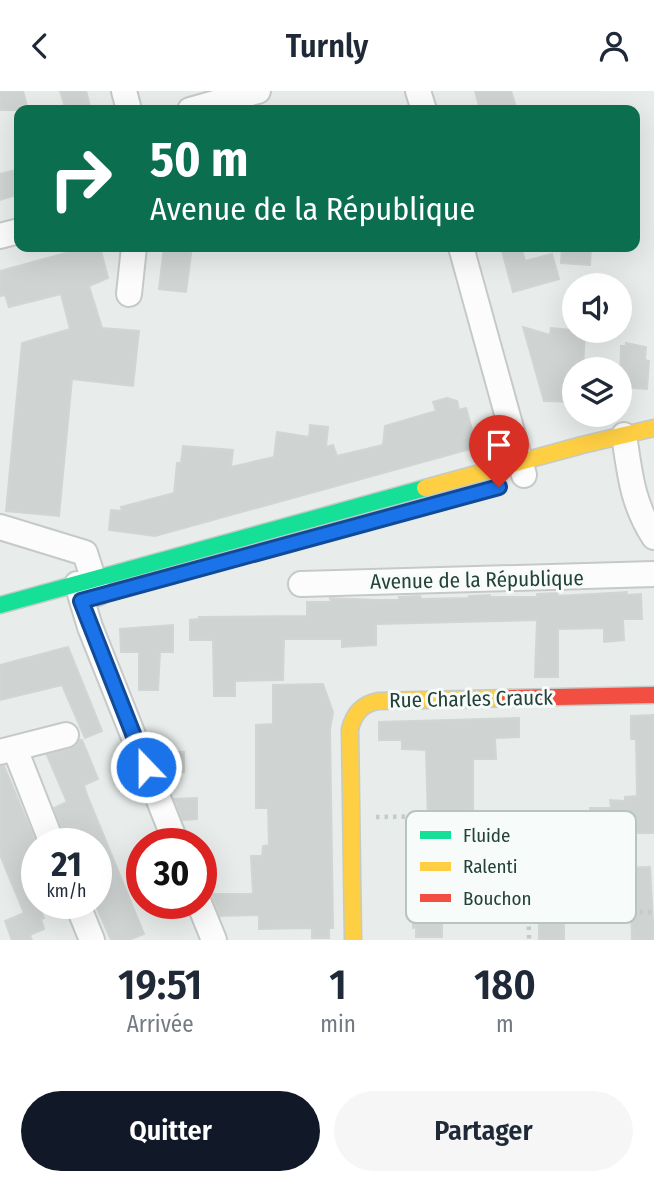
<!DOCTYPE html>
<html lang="fr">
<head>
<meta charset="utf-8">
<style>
  body { margin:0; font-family:"Fira Sans Condensed",sans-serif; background:#f6f6f7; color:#1f2937; height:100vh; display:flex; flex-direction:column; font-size:26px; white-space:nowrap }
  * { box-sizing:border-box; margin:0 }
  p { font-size:23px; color:#747a83 }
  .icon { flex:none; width:38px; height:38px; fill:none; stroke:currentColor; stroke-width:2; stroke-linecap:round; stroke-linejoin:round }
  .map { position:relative; height:849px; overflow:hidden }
  .drawer { display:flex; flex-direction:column; background:#fff; flex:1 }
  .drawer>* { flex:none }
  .guide { position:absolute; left:14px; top:14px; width:626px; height:147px; border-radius:14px; box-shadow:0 7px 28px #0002; background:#0b6e4f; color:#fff; overflow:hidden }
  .tools { position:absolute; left:562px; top:182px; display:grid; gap:14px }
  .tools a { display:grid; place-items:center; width:70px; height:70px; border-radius:50%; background:#fff; box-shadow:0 7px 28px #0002; font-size:35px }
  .speed { position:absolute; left:21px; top:737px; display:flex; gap:14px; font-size:35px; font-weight:700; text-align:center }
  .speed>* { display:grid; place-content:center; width:91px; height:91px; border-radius:50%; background:#fff; box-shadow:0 7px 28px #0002; line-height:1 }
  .speed small { font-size:18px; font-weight:400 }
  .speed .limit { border:10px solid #d22; background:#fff; color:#111 }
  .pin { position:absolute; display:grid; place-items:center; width:60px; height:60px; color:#fff; margin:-72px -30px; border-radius:50% 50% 50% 0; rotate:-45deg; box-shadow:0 0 7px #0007 }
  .pin .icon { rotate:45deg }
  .me { position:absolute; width:77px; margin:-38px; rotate:338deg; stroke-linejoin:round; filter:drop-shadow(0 0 5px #0008) }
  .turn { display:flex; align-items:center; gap:24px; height:147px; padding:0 21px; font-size:32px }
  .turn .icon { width:91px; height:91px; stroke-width:2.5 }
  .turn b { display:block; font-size:49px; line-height:60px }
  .eta { display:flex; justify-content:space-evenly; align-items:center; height:119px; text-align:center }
  .eta b { font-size:42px; font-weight:600; line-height:49px }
  .primary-button { display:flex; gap:14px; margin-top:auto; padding:14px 21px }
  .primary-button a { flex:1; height:80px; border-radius:42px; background:#111827; color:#fff; font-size:28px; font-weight:600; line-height:80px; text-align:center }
  .primary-button a+a { background:#f6f6f7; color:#1f2937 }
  header { display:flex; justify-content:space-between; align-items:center; height:91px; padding:0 21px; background:#fff; font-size:32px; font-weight:600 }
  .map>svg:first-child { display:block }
  .building { fill:#cfd4d2; stroke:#d1d6d4; stroke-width:2 }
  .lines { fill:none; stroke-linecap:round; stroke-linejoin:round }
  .street-casing { stroke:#c5cac8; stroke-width:28 }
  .fast-casing { stroke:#c3cbc8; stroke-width:19 }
  .slow-casing { stroke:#c3cbc8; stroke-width:19 }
  .jam-casing { stroke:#c3cbc8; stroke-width:19 }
  .path { stroke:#c3ccca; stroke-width:4.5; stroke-dasharray:3.5 5; stroke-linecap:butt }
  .street { stroke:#fcfcfc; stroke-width:24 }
  .fast { stroke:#16e098; stroke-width:16 }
  .slow { stroke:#ffcf43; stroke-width:16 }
  .jam { stroke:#f24e42; stroke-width:16 }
  .route-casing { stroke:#114b97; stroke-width:18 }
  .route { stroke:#1a73e8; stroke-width:12 }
  .labels { text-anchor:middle; stroke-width:6; stroke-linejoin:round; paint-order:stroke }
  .street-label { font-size:21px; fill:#24423a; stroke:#f7fbf9 }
  .key { fill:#f7fbf9; stroke:#b8c4c0; stroke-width:2 }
  .key-label { font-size:19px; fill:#24423a }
</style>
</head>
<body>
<header><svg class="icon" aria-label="back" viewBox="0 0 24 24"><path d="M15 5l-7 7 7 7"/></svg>Turnly<svg class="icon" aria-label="person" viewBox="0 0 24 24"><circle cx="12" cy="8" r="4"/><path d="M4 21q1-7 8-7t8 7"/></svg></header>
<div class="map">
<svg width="654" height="849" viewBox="0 0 654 849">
  <rect width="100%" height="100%" fill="#e8edeb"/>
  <g class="building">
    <path d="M0 0H23L28 19H0Z"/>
    <path d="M60 0H86L91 19H66Z"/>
    <path d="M475 0H511L517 19H480Z"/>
    <path d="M19 78V103L0 109V83Z"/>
    <path d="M88 156H100L108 187 89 195 102 237 139 240 133 295 72 288 59 425 6 420 22 252 70 238 61 203 9 216 5 204 0 205V180Z"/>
    <path d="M164 156H192L186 201 159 198Z"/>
    <path d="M501 156H521L525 170 552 163 559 188 513 201Z"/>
    <path d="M562 156H591L590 174 561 172Z"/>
    <path d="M523 236 550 244 551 237 585 240 583 278H574V311L544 310Z"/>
    <path d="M626 252 646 256 645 269 649 270 647 298 620 296 621 255H626Z"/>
    <path d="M447 307 457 310 459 319 466 317 477 356 155 445 109 439 111 419 122 420 121 416 174 402 177 372H181L183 355 233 359 231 376 274 366 277 341 309 346 310 334 328 336 326 356 333 354 337 365 383 354 385 335 436 320 433 311Z"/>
    <path d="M627 501 626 504 641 503 642 528H623L624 549 604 551V537L558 538V586H535L537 529 376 533V554L342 556V548H284L283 589 235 590V605H214L213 549H190V529L199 528V526L307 525V511H331L330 507 376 509H399V506L420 505 421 508 468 507 469 505 490 504V506H537V503L558 502 557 505Z"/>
    <path d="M173 534V561H160L158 599H139V561H121L120 538Z"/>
    <path d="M68 556 102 640 85 647 62 594 0 609V574Z"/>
    <path d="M323 593 333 621 330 638 333 837H329V847H312V837L259 838V824L220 825 212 803H253L251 765H262L263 755 269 754 268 717H256V634L273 633V594Z"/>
    <path d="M654 624V742H614V777L650 776 654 849H632L631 815 564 817V849H539V809H533L532 785H566V729L590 740V717H611L610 709 625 710V706L637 705 636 648H631V625Z"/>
    <path d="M519 627V646L495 647 496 668H473V719L445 720 446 754H475L476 777 512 776V797H489L488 822 459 823 442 828V846H416V836L413 837 412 740 414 741V731H428L426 659 402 658V649H379V631Z"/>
    <path d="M80 649H82L98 688 84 694 87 704 144 843 129 849H111L96 815V752H70L66 749 54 717 67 711 47 664 70 658Z"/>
    <path d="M159 661H184V681H164Z"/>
    <path d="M0 675H4L37 754V812L44 827 41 828 44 838 30 844 32 849H12L5 830 24 822 0 764Z"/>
    <path d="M197 707V728L183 729 174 708Z"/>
  </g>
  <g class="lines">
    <defs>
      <g id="street">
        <path d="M124 0 129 19"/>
        <path d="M418 0 424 19"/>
        <path d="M190 19 258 0"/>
        <path d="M0 145 19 140"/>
        <path d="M461 156 524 384"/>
        <path d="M129 203 134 156"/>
        <path d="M624 344C630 383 632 412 654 446"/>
        <path d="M0 436 85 462 98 502"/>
        <path d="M77 493 90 536 176 752"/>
        <path d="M301 493 654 483"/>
        <path d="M15 658 52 752"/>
        <path d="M0 661 66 644"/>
        <path d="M77 812 92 849"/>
        <path d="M199 812 214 849"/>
      </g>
      <path id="fast" d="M0 514 425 397"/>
      <g id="slow">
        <path d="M425 397 582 354 654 337"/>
        <path d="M353 849 350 638C354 622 362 613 378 610L510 607"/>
      </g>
      <path id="jam" d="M510 607 654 604"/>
    </defs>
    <use href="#street" class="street-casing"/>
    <use href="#fast" class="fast-casing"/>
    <use href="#slow" class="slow-casing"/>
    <use href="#jam" class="jam-casing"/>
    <g class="path">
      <path d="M527 725 529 849"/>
      <path d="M376 726 586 723"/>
      <path d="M529 824 654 821"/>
    </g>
    <use href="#street" class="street"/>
    <use href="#fast" class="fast"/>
    <use href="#slow" class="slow"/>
    <use href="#jam" class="jam"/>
  </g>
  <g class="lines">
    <defs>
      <path id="route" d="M146 676 81 510 499 396"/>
    </defs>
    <use href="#route" class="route-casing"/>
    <use href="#route" class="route"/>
  </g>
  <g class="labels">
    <g class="street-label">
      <text transform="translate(477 489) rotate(-1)" y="7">Avenue de la République</text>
      <text transform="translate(471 608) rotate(-1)" y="7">Rue Charles Crauck</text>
    </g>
  </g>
  <rect x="406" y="720" width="230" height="112" rx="10" class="key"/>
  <rect x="420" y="740" width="31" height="8" fill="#16e098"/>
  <rect x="420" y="771" width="31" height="9" fill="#ffcf43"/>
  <rect x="420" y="803" width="31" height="8" fill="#f24e42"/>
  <g class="key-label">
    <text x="463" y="751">Fluide</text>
    <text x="463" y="782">Ralenti</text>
    <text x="463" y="814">Bouchon</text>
  </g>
</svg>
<div class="tools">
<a><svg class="icon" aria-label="sound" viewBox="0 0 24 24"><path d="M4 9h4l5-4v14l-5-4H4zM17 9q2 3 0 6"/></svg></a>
<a><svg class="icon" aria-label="layers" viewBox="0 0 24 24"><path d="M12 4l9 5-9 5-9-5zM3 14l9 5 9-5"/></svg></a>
</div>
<div class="speed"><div>21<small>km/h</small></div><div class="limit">30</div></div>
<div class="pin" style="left:499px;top:396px;background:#d93025"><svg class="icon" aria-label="arrive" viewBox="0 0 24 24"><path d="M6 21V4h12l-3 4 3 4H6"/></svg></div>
<svg class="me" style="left:146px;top:676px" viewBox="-20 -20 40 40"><circle r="17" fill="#1a73e8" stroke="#fff" stroke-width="3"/><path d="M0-11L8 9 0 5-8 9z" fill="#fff"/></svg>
<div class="guide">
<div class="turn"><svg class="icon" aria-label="right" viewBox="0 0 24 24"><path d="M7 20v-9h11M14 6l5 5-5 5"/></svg><div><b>50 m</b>Avenue de la République</div></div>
</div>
</div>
<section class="drawer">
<div class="eta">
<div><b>19:51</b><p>Arrivée</p></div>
<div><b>1</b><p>min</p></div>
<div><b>180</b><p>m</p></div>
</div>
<div class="primary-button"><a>Quitter</a><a>Partager</a></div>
</section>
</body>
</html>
